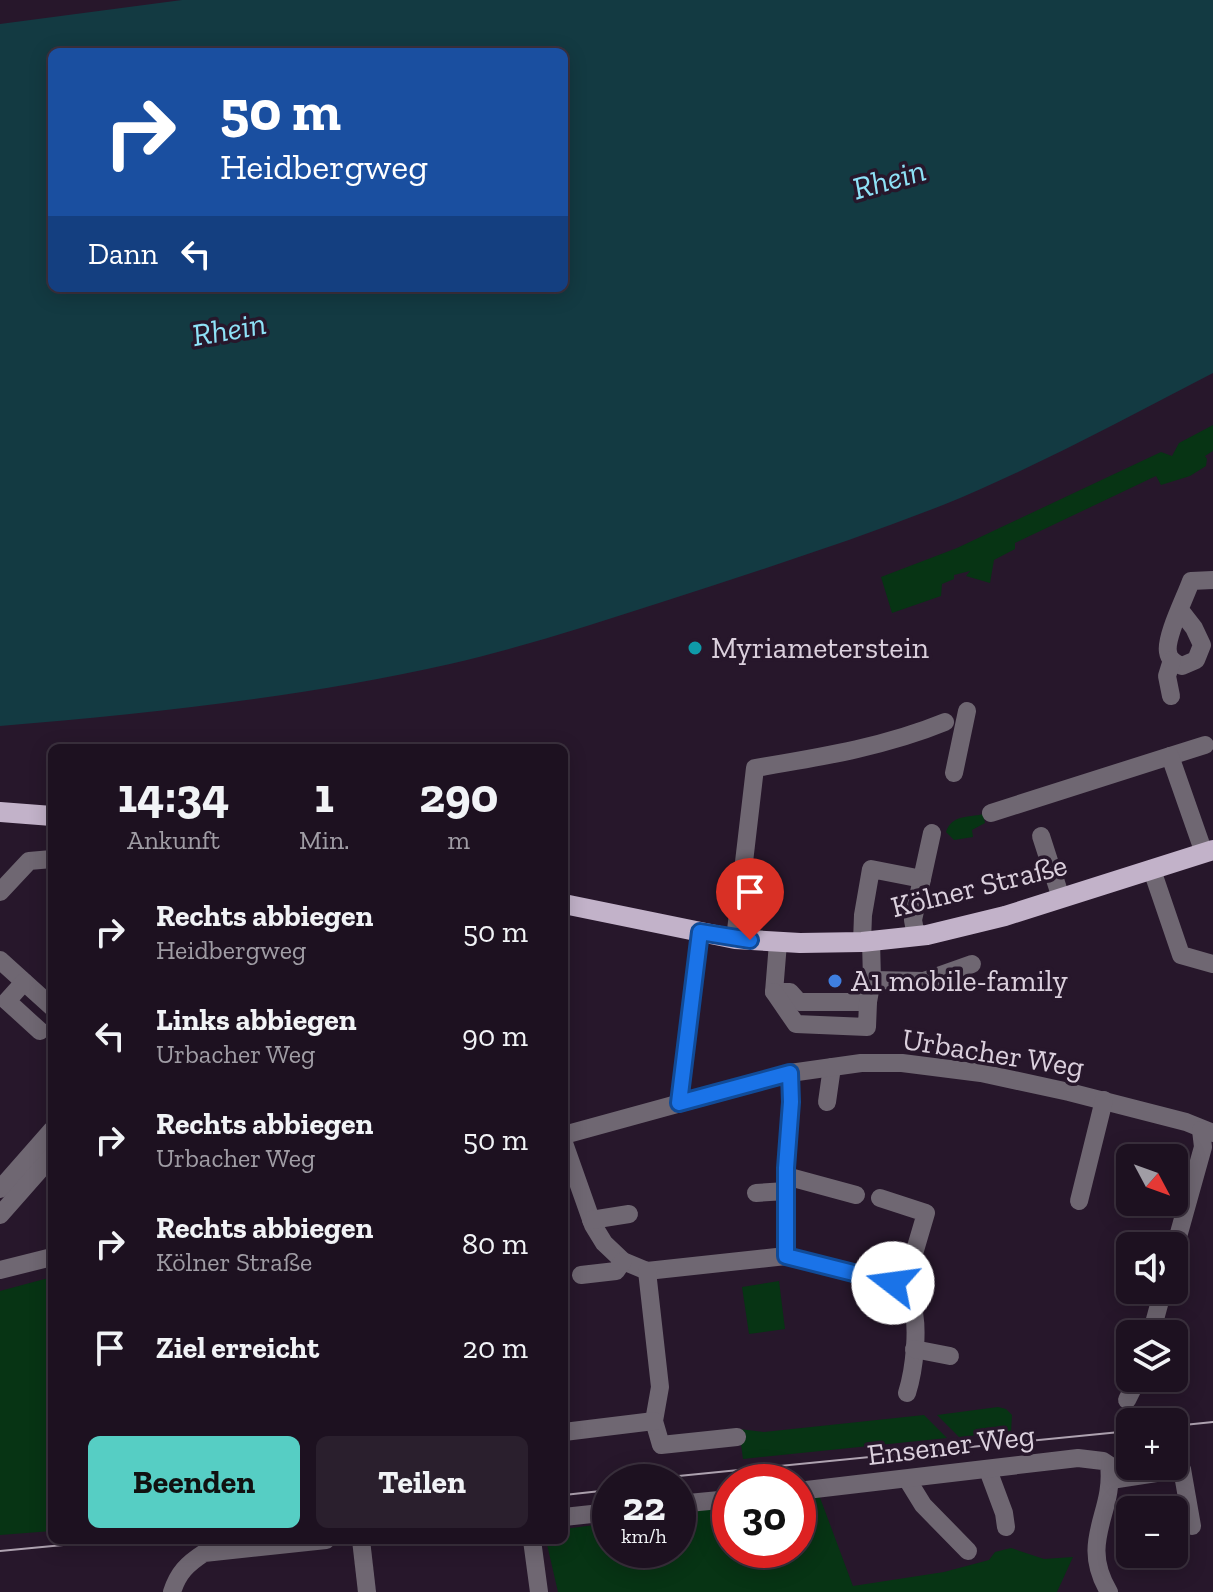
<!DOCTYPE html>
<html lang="de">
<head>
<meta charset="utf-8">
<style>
  body { margin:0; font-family:"Zilla Slab",serif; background:#2a1f2d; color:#f1f3f6; height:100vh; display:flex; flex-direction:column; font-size:30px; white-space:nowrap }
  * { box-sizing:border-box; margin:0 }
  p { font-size:26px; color:#a09da5 }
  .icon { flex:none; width:44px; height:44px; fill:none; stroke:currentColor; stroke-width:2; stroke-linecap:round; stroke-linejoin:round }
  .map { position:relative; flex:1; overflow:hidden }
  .side { position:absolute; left:48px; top:744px; width:520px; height:800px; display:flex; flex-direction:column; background:#1d1120; border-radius:12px; box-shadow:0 4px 20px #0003,0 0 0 2px #3b313e }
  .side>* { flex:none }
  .banner { position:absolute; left:48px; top:48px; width:520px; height:244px; border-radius:12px; box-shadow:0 4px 20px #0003,0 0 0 2px #3b313e; background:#1a4fa0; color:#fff; overflow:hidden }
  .needle { width:52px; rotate:131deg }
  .fabs { position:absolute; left:1116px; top:1144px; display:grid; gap:16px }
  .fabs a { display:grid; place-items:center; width:72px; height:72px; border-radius:12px; background:#1d1120; box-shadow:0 4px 20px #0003,0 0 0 2px #3b313e; font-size:40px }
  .speed { position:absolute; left:592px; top:1464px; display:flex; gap:16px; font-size:40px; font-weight:700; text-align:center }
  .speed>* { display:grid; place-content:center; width:104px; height:104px; border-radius:50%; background:#1d1120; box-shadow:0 4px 20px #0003,0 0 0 2px #3b313e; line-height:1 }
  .speed small { font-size:20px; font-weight:400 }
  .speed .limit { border:12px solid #d22; background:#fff; color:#111 }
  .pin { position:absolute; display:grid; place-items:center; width:68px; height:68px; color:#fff; margin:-82px -34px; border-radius:50% 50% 50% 0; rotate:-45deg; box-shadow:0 0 8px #0007 }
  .pin .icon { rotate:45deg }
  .me { position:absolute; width:88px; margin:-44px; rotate:285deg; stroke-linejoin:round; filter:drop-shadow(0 0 6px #0008) }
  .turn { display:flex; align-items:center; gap:28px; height:168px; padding:0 40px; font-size:36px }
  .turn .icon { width:104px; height:104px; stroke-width:2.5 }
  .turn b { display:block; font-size:56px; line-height:68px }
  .then { display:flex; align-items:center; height:76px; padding:0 40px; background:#0003; gap:16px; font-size:30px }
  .eta { display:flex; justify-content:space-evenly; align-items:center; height:136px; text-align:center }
  .eta b { font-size:48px; font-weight:700; line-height:56px }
  .primary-button { display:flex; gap:16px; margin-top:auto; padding:16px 40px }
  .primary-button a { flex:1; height:92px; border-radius:12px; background:#56cec4; color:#111; font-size:32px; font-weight:700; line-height:92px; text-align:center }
  .primary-button a+a { background:#2a1f2d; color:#f1f3f6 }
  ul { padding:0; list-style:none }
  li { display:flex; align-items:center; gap:24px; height:104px; padding:0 40px }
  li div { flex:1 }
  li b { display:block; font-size:30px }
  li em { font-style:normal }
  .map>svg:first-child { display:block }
  .green { fill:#073414 }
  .water { fill:#133a42; fill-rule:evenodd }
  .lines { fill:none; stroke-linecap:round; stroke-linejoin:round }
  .minor { stroke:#6f6772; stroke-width:18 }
  .major { stroke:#c2b2c9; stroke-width:20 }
  .tram { stroke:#afa3b1; stroke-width:2 }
  .route-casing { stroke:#114b97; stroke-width:20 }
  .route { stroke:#1a73e8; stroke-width:14 }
  .culture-dot { fill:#0f9aa8; stroke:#27172b; stroke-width:3 }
  .shop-dot { fill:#3f7fe0; stroke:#27172b; stroke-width:3 }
  .labels { text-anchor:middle; stroke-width:7; stroke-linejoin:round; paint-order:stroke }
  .poi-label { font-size:30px; fill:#dbd0dd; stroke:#27172b; text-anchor:start }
  .street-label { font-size:30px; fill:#dbd0dd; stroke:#27172b }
  .water-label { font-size:32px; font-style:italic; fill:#8ee2f7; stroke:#27172b }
</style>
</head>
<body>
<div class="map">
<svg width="1213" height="1592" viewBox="0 0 1213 1592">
  <rect width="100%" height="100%" fill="#27172b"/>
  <g class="green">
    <path d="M1213 425V451L1205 456 1207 459 1206 466 1190 476 1161 485 1156 476 1015 543V549L994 560 990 583 966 576 970 571 954 575V579L942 584 941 596 892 613 881 577 957 548 1161 452 1172 456 1179 443Z"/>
    <path d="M983 814 985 823 972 830 973 837 954 840 946 832C952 814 968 818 983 814Z"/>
    <path d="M52 1277V1531L0 1535V1291Z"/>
    <path d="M779 1281 785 1329 749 1334 742 1287Z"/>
    <path d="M998 1407 1006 1409 1012 1415 1011 1432 959 1437 937 1415Z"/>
    <path d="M924 1415 947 1438 743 1459 739 1429 764 1432Z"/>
    <path d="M819 1495 853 1586 944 1572 989 1560 995 1552 1011 1548 1044 1559 1073 1557 1057 1592H558L546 1540H564V1529L610 1523V1550H678V1513L730 1506V1550H798V1497Z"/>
  </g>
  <path class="water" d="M182 0H1213V373C1124 419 1036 467 943 505 849 542 754 572 659 603 590 625 520 648 450 664 304 697 149 714 0 726V24ZM52 52H564V288H52Z"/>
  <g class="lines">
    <g class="minor">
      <path d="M1180 610 1194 628 1202 645 1196 660 1182 666C1175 663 1169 660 1168 652 1165 637 1185 598 1191 581L1213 580"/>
      <path d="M1171 696 1167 676 1172 660"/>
      <path d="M1170 756 1205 745"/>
      <path d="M954 773 967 711"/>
      <path d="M991 813 1170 756 1204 853"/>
      <path d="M1041 836 1061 898"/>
      <path d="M1152 870 1181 955 1213 964"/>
      <path d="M0 892 29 861 52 859"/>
      <path d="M916 936 913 920 932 833"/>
      <path d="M735 939 755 768C820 757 884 747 945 722"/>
      <path d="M871 941 872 980"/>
      <path d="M862 942 863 915 871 869 922 879"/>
      <path d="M778 943 774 992H790L799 1002H868L872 980 924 981 972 964"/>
      <path d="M0 960 52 1007"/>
      <path d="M24 982 7 1001 40 1031"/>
      <path d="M774 992 796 1024 867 1027 868 1002"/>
      <path d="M790 1073 791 1102 786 1168V1256L893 1283C900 1289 907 1294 911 1302 920 1324 914 1371 907 1393"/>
      <path d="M827 1102 832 1067"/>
      <path d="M679 1103 700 932"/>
      <path d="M564 1135 790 1073 861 1063H902L981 1073 1069 1092 1186 1122 1213 1133"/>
      <path d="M564 1143 593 1225 604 1243 623 1261 647 1271 786 1256"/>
      <path d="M786 1176 856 1195"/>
      <path d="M0 1189 52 1130"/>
      <path d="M756 1193 786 1191"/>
      <path d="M880 1198 926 1213 903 1291"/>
      <path d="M1079 1201 1104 1100"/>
      <path d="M0 1215 52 1156"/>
      <path d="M591 1220 629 1214"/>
      <path d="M1174 1251 1203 1147 1201 1130"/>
      <path d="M0 1270 52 1257"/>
      <path d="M647 1271 660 1387 654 1421 661 1445 737 1437"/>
      <path d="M581 1275 616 1271 623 1261"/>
      <path d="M1151 1334 1163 1290"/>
      <path d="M914 1349 950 1356"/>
      <path d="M1127 1400 1138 1378"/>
      <path d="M564 1432 654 1421"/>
      <path d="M988 1470 1004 1513 1006 1527"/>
      <path d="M907 1479 923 1505 968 1551"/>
      <path d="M1111 1480 1182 1469 1192 1526"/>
      <path d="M798 1491 1078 1458 1103 1461 1109 1465C1115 1514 1078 1540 1109 1592"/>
      <path d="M678 1504 730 1499"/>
      <path d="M564 1517 610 1512"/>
      <path d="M361 1540 367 1592"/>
      <path d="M532 1540 539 1592"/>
      <path d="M172 1592C178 1573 187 1564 204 1553L326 1540"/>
    </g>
    <g class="major">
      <path d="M0 812 52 816"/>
      <path d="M564 904 735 939 800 943 862 942 927 935 1005 916 1213 850"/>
    </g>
    <g class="tram">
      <path d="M1174 1426 1213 1422"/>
      <path d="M618 1482 1130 1431"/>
      <path d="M564 1495 610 1490"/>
      <path d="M0 1551 116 1540"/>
    </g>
  </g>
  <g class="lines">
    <defs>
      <path id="route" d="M750 940 700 932 679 1103 790 1073 791 1102 786 1168V1256L893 1283"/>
    </defs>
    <use href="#route" class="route-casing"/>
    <use href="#route" class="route"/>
  </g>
  <circle class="culture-dot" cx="695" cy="648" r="8"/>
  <circle class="shop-dot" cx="835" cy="981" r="8"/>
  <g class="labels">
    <g class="poi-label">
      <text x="711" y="658">Myriameterstein</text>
      <text x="851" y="991">A1 mobile-family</text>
    </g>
    <g class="street-label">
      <text transform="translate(979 886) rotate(-14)" y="10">Kölner Straße</text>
      <text transform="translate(993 1053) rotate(9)" y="10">Urbacher Weg</text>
      <text transform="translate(951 1445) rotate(-7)" y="10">Ensener Weg</text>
    </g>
    <g class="water-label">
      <text transform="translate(889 179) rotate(-16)" y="11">Rhein</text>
      <text transform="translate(229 329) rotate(-10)" y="11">Rhein</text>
    </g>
  </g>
</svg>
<div class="fabs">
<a><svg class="needle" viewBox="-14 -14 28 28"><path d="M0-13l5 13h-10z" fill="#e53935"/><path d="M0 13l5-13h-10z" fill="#a09da5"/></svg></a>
<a><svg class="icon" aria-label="sound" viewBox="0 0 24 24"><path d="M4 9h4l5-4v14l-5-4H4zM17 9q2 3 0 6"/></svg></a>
<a><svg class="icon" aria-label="layers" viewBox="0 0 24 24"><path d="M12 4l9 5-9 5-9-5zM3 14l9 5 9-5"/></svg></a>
<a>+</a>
<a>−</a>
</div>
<div class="speed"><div>22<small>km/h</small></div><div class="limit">30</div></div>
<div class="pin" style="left:750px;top:940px;background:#d93025"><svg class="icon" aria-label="arrive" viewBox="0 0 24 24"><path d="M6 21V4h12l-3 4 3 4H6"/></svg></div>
<svg class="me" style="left:893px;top:1283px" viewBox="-20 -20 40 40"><circle r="19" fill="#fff"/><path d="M0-13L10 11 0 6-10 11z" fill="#1a73e8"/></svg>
<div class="banner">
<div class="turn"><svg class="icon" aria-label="right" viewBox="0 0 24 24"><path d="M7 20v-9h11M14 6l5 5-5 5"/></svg><div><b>50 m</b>Heidbergweg</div></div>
<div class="then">Dann<svg class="icon" aria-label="left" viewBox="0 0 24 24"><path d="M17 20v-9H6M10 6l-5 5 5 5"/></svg></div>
</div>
<section class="side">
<div class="eta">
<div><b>14:34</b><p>Ankunft</p></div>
<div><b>1</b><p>Min.</p></div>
<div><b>290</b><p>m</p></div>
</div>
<ul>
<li><svg class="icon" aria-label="right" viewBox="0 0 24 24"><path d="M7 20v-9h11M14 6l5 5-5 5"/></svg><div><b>Rechts abbiegen</b><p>Heidbergweg</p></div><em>50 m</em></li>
<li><svg class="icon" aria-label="left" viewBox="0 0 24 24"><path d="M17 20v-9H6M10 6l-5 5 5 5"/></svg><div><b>Links abbiegen</b><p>Urbacher Weg</p></div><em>90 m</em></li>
<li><svg class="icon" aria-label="right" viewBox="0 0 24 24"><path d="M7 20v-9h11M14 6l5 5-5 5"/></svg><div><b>Rechts abbiegen</b><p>Urbacher Weg</p></div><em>50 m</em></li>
<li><svg class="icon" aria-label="right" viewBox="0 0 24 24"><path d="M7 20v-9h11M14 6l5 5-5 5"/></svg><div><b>Rechts abbiegen</b><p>Kölner Straße</p></div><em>80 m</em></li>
<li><svg class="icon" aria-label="arrive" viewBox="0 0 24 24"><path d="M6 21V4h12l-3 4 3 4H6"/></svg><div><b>Ziel erreicht</b></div><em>20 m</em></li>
</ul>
<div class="primary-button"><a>Beenden</a><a>Teilen</a></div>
</section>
</div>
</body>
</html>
